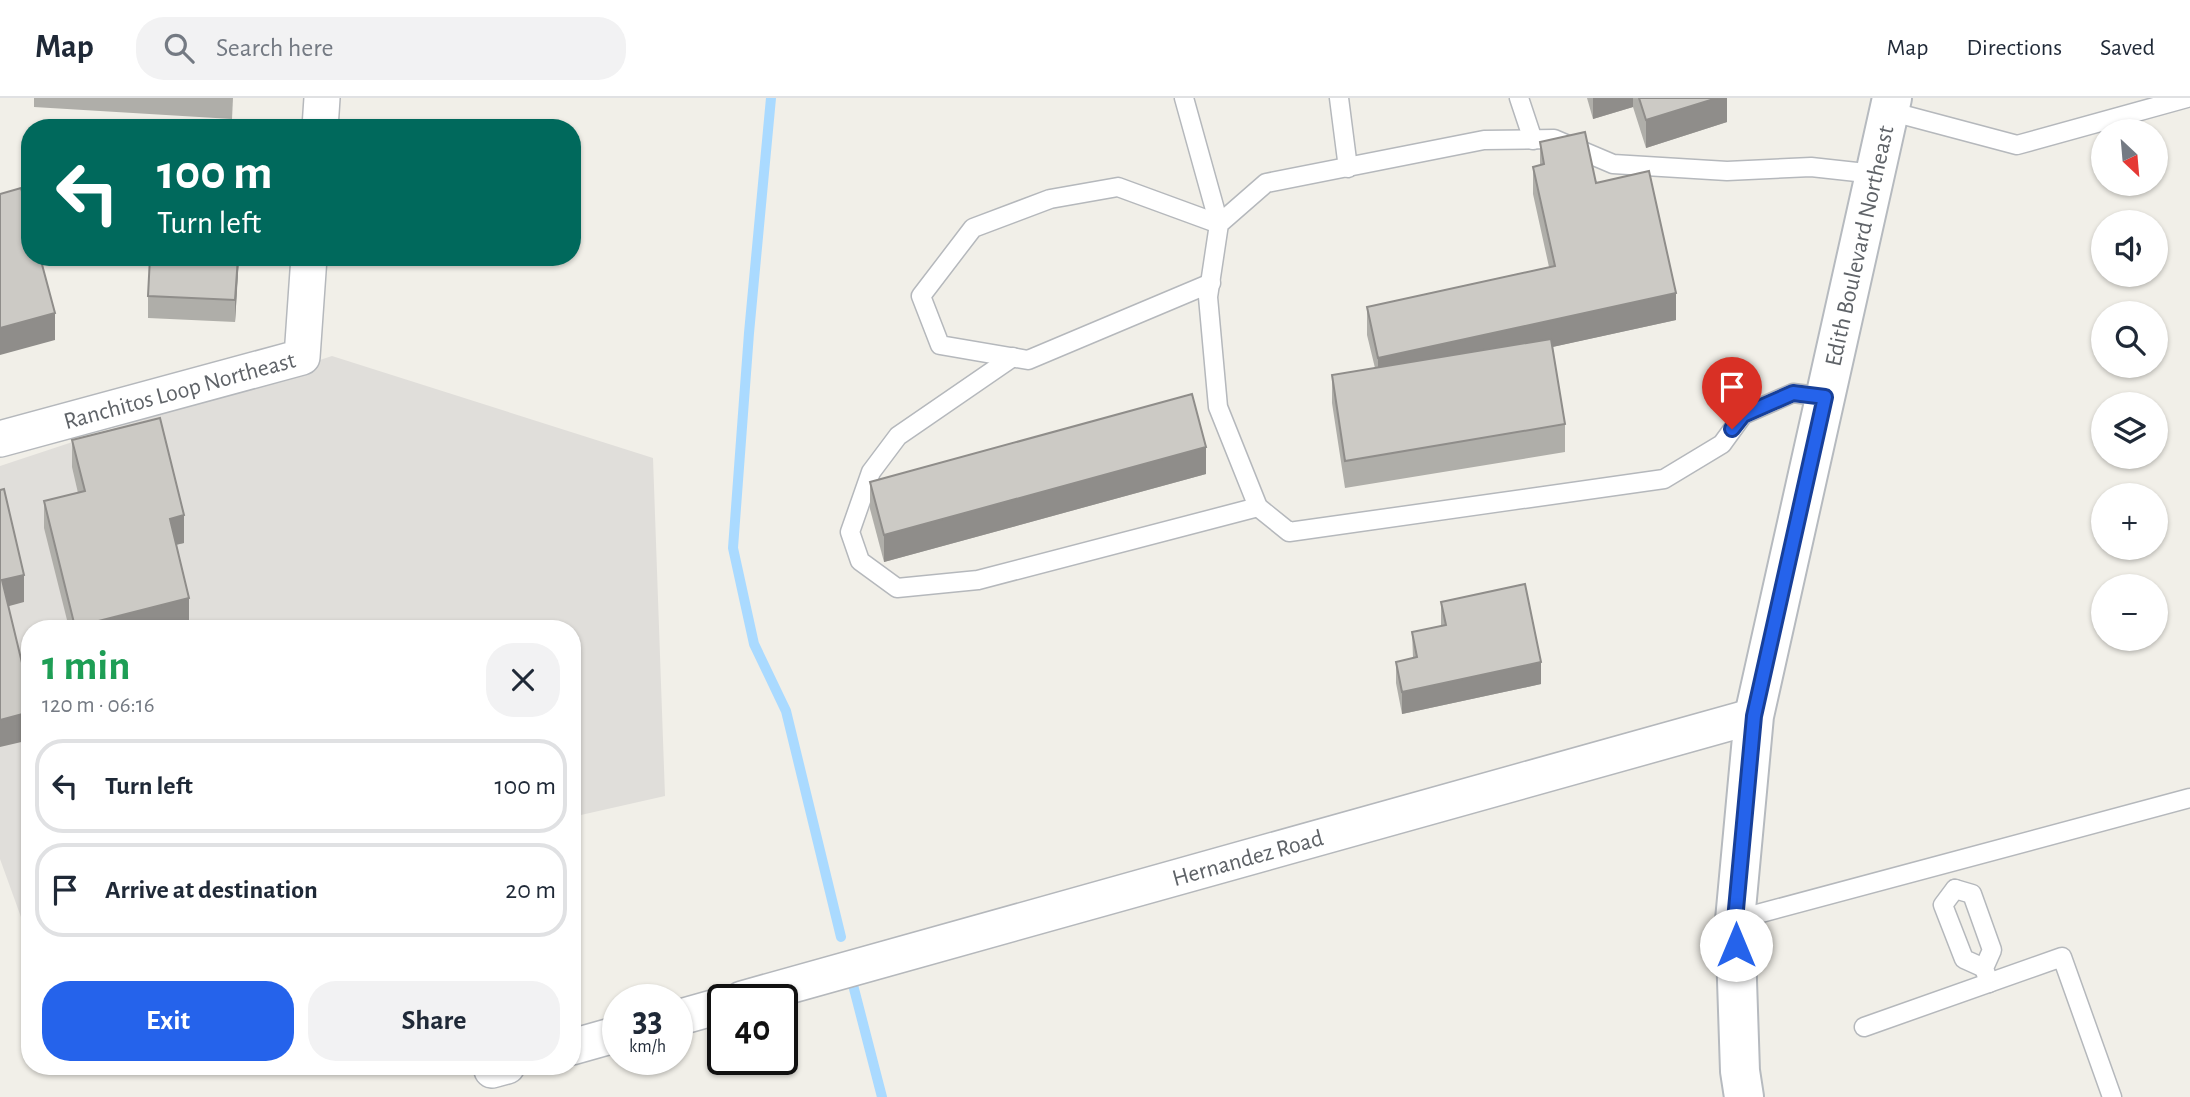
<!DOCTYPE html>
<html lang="en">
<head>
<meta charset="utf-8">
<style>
  body { margin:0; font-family:"Alegreya Sans",sans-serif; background:#f2f2f3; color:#1f2937; height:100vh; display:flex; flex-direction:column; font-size:26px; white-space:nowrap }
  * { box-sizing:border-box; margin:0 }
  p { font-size:23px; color:#747a83 }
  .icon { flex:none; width:38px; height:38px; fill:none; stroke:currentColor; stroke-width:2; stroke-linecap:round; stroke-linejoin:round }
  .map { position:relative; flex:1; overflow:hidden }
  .drawer { position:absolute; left:21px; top:522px; width:560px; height:455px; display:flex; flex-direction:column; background:#fff; border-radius:28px; box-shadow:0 2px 5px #0004 }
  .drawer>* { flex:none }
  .hud { position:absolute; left:21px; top:21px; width:560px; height:147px; border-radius:28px; box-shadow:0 2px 5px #0004; background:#00695c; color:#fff; overflow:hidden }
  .needle { width:46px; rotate:154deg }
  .controls { position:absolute; left:2091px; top:21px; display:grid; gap:14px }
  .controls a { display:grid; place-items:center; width:77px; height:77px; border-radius:50%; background:#fff; box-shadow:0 2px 5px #0004; font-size:35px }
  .speed { position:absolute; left:602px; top:886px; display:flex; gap:14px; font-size:35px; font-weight:700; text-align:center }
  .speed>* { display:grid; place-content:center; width:91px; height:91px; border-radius:50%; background:#fff; box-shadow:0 2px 5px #0004; line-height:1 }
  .speed small { font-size:18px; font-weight:400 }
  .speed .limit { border:4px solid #111; border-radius:10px; background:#fff; color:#111 }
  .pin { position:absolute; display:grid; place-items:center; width:60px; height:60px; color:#fff; margin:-72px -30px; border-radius:50% 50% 50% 0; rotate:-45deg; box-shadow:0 0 7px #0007 }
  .pin .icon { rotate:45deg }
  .me { position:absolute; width:77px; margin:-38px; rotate:0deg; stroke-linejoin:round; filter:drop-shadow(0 0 5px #0008) }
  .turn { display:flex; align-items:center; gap:24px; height:147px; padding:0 21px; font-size:32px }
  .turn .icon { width:91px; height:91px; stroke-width:2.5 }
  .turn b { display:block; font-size:49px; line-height:60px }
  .round { display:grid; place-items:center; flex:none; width:74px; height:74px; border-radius:28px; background:#f2f2f3 }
  .head { display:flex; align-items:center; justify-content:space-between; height:119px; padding:0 21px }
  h1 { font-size:42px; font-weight:600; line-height:52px; color:#1e9e55 }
  .cta { display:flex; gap:14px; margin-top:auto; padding:14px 21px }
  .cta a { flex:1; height:80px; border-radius:28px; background:#2563eb; color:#fff; font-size:28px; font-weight:600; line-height:80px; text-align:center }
  .cta a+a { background:#f2f2f3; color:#1f2937 }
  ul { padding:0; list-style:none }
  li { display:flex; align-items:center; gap:21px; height:94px; margin:0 14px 10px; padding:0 7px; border:4px solid #e0e1e3; border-radius:28px }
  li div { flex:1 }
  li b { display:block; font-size:26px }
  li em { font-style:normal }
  header { display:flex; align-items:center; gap:42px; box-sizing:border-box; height:98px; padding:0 35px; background:#fff; border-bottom:2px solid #e0e1e3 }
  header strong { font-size:33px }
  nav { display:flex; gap:38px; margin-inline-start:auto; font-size:24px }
  .search { width:490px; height:63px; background:#f2f2f3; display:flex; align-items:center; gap:18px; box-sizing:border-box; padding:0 24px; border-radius:28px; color:#747a83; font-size:26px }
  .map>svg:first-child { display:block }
  .industrial { fill:#e0deda }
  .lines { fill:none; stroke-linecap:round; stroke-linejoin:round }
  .stream { stroke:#aadaff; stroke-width:10 }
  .lane-casing { stroke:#b5b8bc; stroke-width:21 }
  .street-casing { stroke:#b5b8bc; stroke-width:38 }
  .secondary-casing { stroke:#b6babf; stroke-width:42 }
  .lane { stroke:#fff; stroke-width:18 }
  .street { stroke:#fff; stroke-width:35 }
  .secondary { stroke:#fff; stroke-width:38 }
  .wall { fill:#afaea9 }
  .shaded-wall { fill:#8f8d8a }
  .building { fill:#cccac5; stroke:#8f8d8a; stroke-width:2 }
  .route-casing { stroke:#184099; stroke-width:18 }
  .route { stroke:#2563eb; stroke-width:12 }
  .labels { text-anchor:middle; stroke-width:5; stroke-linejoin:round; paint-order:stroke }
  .street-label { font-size:24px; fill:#5f6368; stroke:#fff }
</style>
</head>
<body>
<header>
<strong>Map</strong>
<div class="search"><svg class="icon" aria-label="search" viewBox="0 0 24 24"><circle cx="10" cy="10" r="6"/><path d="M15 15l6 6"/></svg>Search here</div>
<nav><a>Map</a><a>Directions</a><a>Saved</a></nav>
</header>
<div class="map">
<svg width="2190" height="999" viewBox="0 0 2190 999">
  <rect width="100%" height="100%" fill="#f1efe8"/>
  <path class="industrial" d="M332 258 653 360 665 698 572 719V530H30V844L0 761V368Z"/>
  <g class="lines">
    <g class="stream">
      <path d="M771 0 749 235 733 450 754 546 786 613 841 839"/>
      <path d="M852 883 882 999"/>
    </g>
    <defs>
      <g id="lane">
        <path d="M1184 0 1219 126"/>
        <path d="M1339 0 1348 70"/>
        <path d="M1519 0 1533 42"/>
        <path d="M1889 13 2017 47 2187 0"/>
        <path d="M1211 185 1028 262 940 247 921 198 973 130 1050 101 1118 89 1219 126"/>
        <path d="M1013 259 898 338 871 374 850 434 860 463 897 490 978 482 1258 409"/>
        <path d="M1825 299 1793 295 1743 317 1722 346 1664 381 1289 434 1258 409 1218 309 1208 199 1219 126 1266 85 1484 42 1554 41 1613 66 1727 73 1811 69 1875 76"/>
        <path d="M1955 791 1972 796 1992 852 1984 870 1989 885"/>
        <path d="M1955 791 1943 807 1964 861 1984 870"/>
        <path d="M1735 822 2190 700"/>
        <path d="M1864 929 2062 859 2112 999"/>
      </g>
      <g id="street">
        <path d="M320 30 322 0"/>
        <path id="s1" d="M0 341 302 259 309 159"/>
        <path id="s2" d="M742 901 1754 618"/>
        <path d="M677 920 723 907"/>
        <path d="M572 949 618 936"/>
        <path d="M492 972 507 968"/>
      </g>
      <g id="secondary">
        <path id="s3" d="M1744 999 1740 973 1735 822 1754 618 1892 0"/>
      </g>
    </defs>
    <use href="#lane" class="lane-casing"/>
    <use href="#street" class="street-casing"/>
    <use href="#secondary" class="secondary-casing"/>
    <use href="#lane" class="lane"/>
    <use href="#street" class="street"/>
    <use href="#secondary" class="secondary"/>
  </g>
  <g class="wall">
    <path d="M34 0H233L232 21 34 9Z"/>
    <path d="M1587 0H1727V24L1646 50 1633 9 1593 21Z"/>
    <path d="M1540 44 1596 85 1676 222 1552 249 1565 326V354L1345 390 1332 305V277L1375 270 1367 237V209L1549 169 1533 96V69L1540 67Z"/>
    <path d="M239 159 235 224 148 220V198Z"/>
    <path d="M72 342 184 445 176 447 189 528 179 530H69L44 430V403L78 395 72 369Z"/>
    <path d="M1206 376 884 464 870 411V384Z"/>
    <path d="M1441 504 1541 586 1402 616 1396 585V564L1413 560 1412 534 1441 528Z"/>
  </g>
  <g class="shaded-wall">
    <path d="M1593 0H1633V9L1593 21Z"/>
    <path d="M1717 0H1727V24L1646 50V22Z"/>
    <path d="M238 159H239L235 224V202Z"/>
    <path d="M1676 195V222L1378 287V260Z"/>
    <path d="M55 215V242L0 257V230Z"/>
    <path d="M1206 349V376L884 464V437Z"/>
    <path d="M184 417V445L170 448V421Z"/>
    <path d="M24 477V504L2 510V482Z"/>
    <path d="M189 500V528L179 530H75V529Z"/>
    <path d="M1541 564V586L1402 616V594Z"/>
    <path d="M30 614V642L0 649V622Z"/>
  </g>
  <g class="building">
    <path d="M1639 0H1717L1646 22Z"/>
    <path d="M1585 34 1596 85 1649 73 1676 195 1378 260 1367 209 1555 168 1533 69 1544 66 1540 44Z"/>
    <path d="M21 90 30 122V159H40L55 215 0 230V96Z"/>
    <path d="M150 159H238L235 202 148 198Z"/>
    <path d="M1551 241 1565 326 1345 363 1332 277Z"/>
    <path d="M1192 296 1206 349 884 437 870 384Z"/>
    <path d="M160 320 184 417 170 421 189 500 75 529 44 403 85 393 72 342Z"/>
    <path d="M4 391 24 477 2 482 30 598V614L0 622V392Z"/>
    <path d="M1525 486 1541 564 1402 594 1396 564 1417 559 1412 534 1446 527 1441 504Z"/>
  </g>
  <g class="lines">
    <defs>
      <path id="route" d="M1732 331 1743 317 1793 295 1825 299 1754 618 1735 822 1736 847"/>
    </defs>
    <use href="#route" class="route-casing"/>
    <use href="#route" class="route"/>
  </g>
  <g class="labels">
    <g class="street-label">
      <text dy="8" stroke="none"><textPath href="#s3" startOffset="864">Edith Boulevard Northeast</textPath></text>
      <text dy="8" stroke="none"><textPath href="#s1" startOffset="186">Ranchitos Loop Northeast</textPath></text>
      <text dy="8" stroke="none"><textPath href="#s2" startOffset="525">Hernandez Road</textPath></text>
    </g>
  </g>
</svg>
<div class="controls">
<a><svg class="needle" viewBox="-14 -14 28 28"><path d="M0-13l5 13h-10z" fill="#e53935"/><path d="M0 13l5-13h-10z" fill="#747a83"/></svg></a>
<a><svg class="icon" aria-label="sound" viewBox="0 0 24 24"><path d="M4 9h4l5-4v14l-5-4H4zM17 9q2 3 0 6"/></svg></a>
<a><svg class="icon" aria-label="search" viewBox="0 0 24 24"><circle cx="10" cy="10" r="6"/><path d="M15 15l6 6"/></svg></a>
<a><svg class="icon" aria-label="layers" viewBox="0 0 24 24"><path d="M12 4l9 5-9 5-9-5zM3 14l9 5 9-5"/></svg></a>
<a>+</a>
<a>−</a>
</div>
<div class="speed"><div>33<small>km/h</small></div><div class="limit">40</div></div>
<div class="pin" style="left:1732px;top:331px;background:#d93025"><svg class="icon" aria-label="arrive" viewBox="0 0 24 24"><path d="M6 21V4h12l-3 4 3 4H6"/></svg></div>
<svg class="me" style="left:1736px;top:847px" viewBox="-20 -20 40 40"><circle r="19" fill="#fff"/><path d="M0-13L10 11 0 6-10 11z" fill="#2563eb"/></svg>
<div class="hud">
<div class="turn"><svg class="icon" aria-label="left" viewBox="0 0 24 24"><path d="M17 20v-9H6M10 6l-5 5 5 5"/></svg><div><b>100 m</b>Turn left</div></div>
</div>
<section class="drawer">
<div class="head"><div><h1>1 min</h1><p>120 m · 06:16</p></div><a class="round"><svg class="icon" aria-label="close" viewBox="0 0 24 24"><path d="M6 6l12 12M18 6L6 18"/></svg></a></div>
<ul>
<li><svg class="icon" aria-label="left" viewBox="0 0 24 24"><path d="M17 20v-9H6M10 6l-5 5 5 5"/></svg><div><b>Turn left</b></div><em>100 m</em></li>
<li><svg class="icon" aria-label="arrive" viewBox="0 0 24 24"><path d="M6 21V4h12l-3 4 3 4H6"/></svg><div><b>Arrive at destination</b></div><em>20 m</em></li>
</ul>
<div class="cta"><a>Exit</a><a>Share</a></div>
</section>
</div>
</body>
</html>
